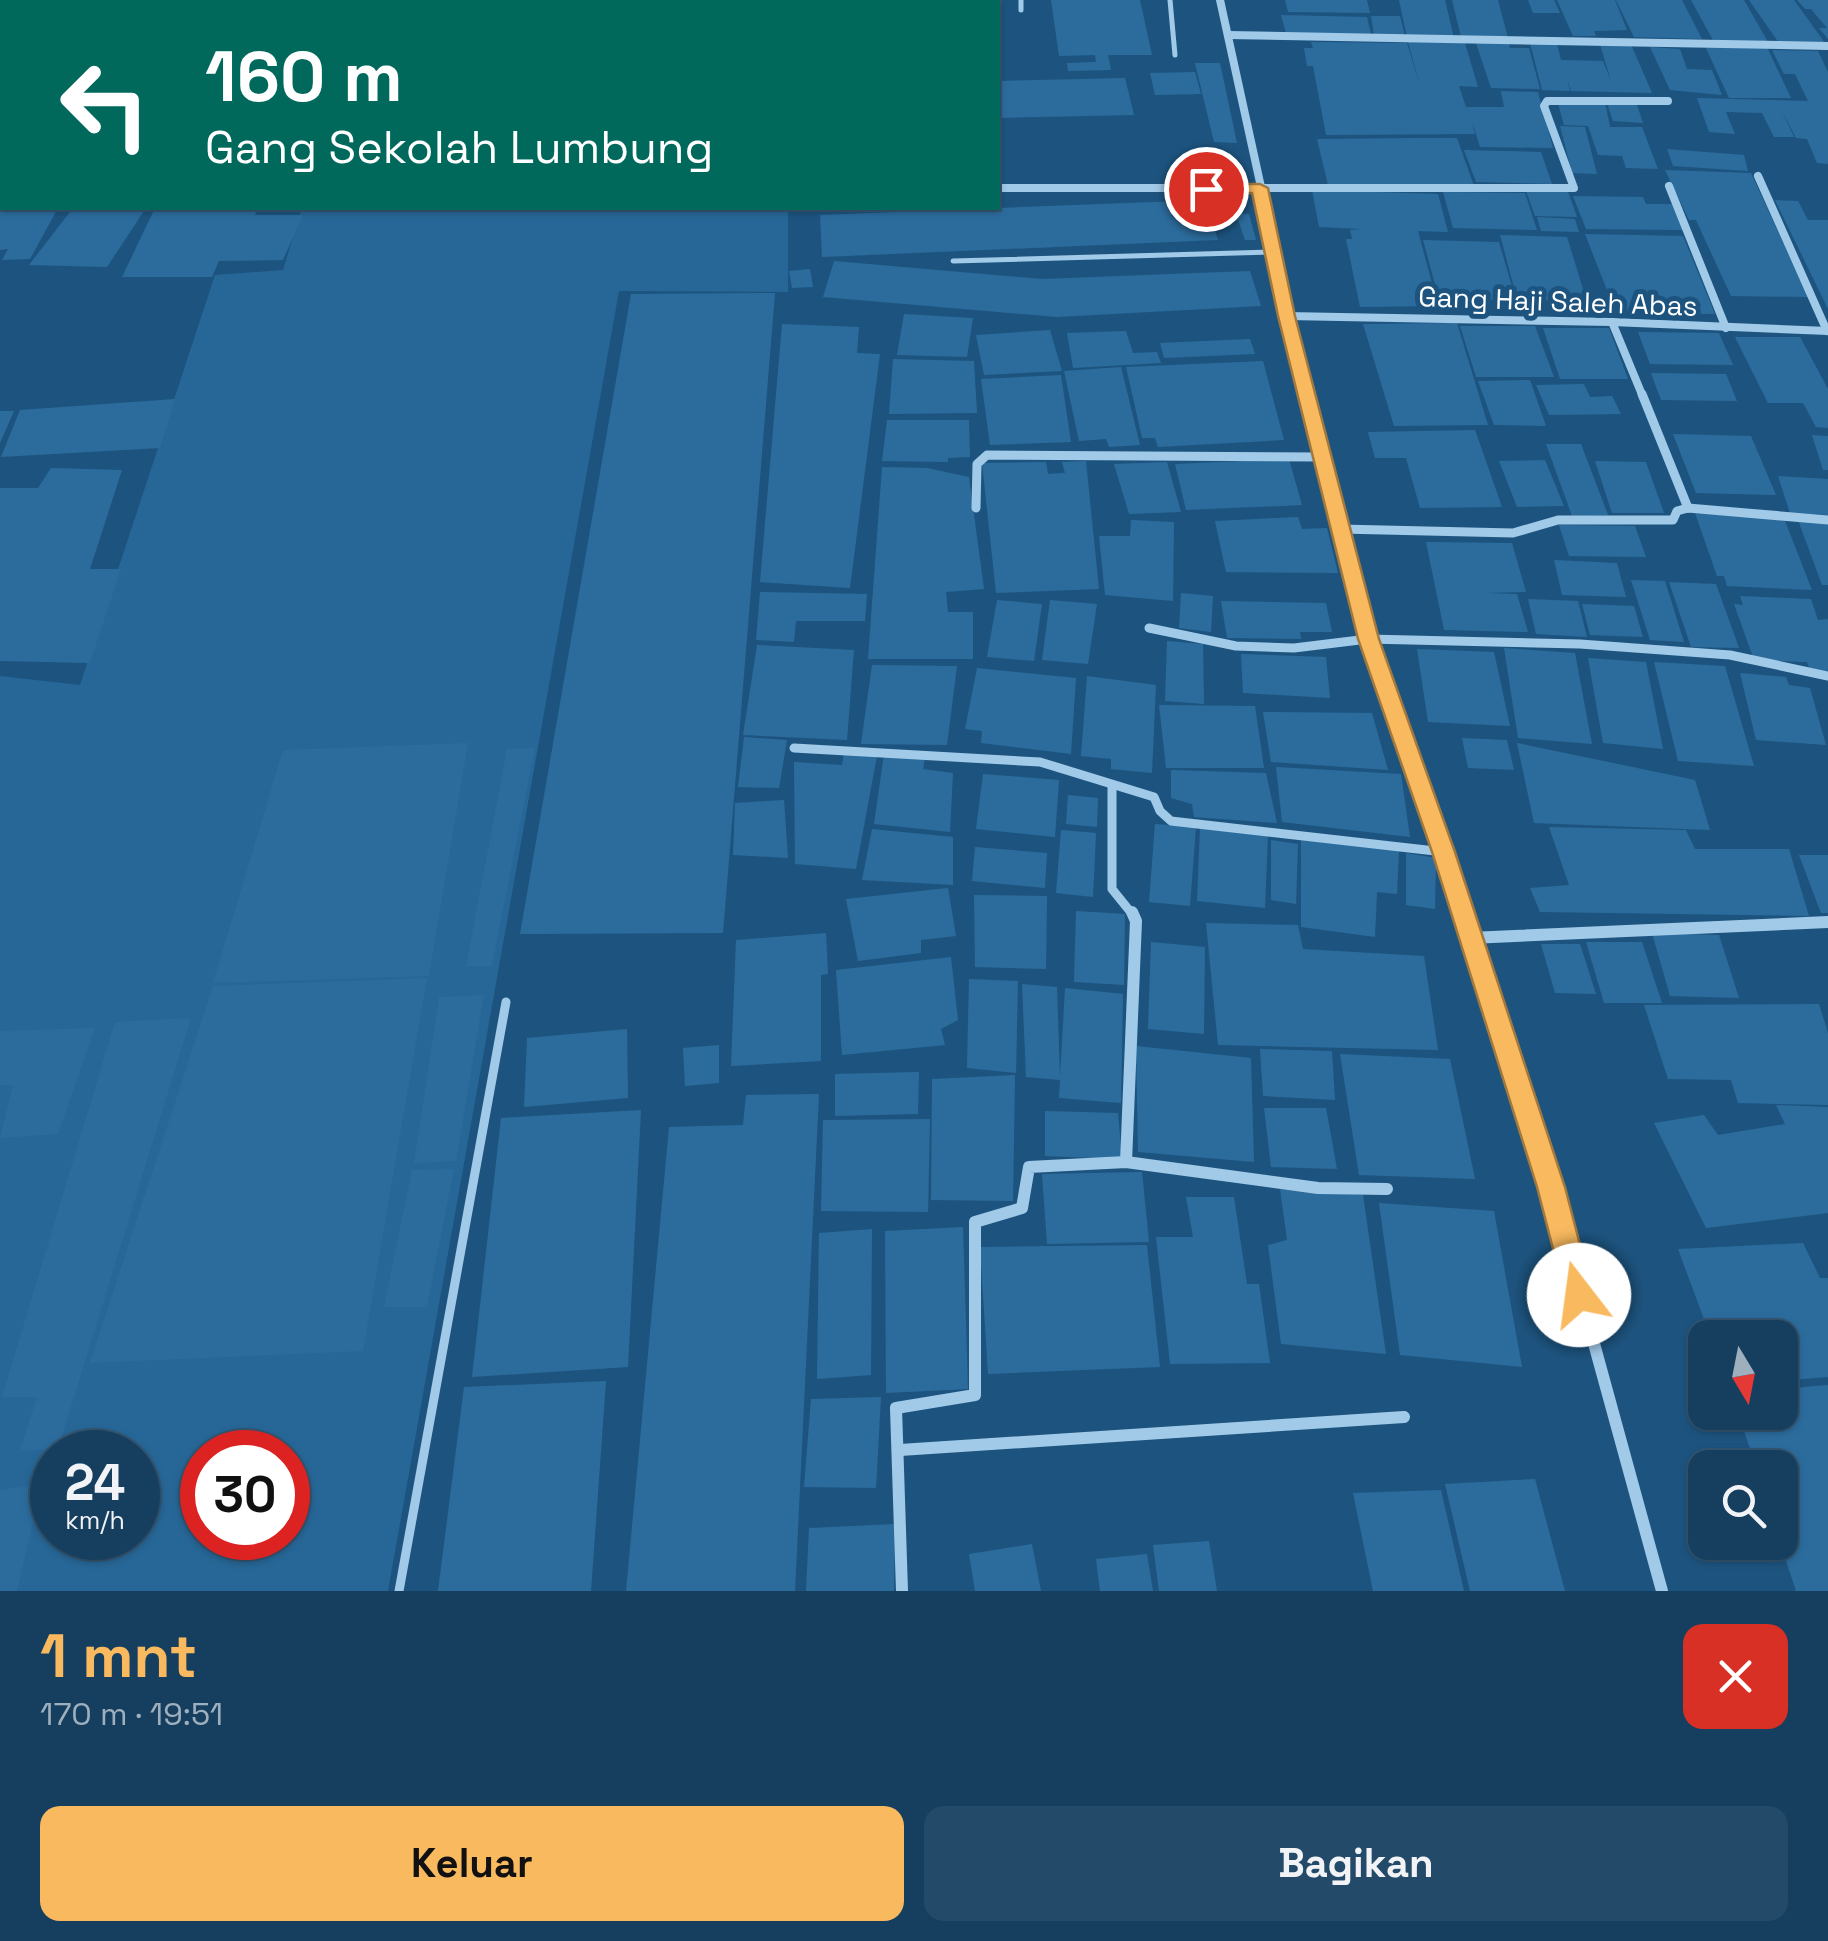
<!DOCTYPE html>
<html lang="id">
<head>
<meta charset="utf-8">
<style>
  body { margin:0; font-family:"Space Grotesk",sans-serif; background:#234a68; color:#f1f3f6; height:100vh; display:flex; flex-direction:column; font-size:38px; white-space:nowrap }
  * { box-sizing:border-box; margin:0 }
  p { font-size:32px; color:#9eafbd }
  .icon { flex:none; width:55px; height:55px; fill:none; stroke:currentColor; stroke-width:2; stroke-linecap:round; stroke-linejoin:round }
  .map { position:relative; height:1591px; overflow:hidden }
  .sheet { display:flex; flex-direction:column; background:#163f5f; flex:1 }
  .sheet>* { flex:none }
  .banner { position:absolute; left:0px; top:0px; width:1000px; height:210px; box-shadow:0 2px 8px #0004,0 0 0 2px #355874; background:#00695c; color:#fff; overflow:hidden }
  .needle { width:65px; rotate:170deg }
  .buttons { position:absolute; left:1688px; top:1320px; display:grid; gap:20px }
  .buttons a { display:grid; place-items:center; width:110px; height:110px; border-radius:20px; background:#163f5f; box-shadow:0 2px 8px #0004,0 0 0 2px #355874; font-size:50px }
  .speed { position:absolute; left:30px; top:1430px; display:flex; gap:20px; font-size:50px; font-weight:700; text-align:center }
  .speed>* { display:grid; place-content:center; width:130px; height:130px; border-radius:50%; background:#163f5f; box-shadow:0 2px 8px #0004,0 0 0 2px #355874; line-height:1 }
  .speed small { font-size:25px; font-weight:400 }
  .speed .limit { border:15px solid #d22; background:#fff; color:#111 }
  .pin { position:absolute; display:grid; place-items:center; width:85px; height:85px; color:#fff; margin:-42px; border:5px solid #fff; border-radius:50%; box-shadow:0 2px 10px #0007 }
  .me { position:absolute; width:110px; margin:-55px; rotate:345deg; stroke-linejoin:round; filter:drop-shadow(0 0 8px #0008) }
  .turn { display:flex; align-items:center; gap:35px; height:210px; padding:0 40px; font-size:45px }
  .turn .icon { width:130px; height:130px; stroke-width:2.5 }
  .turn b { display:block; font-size:70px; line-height:85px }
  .round { display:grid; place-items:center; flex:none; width:105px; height:105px; border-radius:20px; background:#234a68 }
  .overview { display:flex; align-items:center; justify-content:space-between; height:170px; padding:0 40px }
  h1 { font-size:60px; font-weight:700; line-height:75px; color:#f8b95f }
  .action { display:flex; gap:20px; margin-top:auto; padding:20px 40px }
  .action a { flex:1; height:115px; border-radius:20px; background:#f8b95f; color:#111; font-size:40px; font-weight:700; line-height:115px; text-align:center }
  .action a+a { background:#234a68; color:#f1f3f6 }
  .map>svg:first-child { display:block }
  .green { fill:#276797; fill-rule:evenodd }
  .building { fill:#2c6c9d }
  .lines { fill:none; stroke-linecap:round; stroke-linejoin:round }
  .lane-far1 { stroke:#a1cae8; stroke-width:5 }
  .lane { stroke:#a1cae8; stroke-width:9 }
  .street-far2 { stroke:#a1cae8; stroke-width:8 }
  .street-far1 { stroke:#a1cae8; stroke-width:9 }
  .street { stroke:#a1cae8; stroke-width:12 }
  .route { fill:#f8b95f; stroke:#a1783e; stroke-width:2.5 }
  .labels { text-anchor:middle; stroke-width:10; stroke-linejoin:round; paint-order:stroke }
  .far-street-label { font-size:28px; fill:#fff; stroke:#1d547f }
</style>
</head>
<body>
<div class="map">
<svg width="1828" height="1591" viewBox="0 0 1828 1591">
  <rect width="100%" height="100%" fill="#1d547f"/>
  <path class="green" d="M302 208H788V292L619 291 388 1591H0V676L80 685 215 275 283 270ZM52 1452H138V1538H52ZM202 1452H288V1538H202Z"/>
  <g class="building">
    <path d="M1051 0H1140L1152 55H1108L1111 70 1068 71 1067 63 1096 62 1095 55 1059 56Z"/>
    <path d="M1285 0H1367L1370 13 1288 12Z"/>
    <path d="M1399 0H1445L1454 38 1407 37Z"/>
    <path d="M1452 0H1498L1508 38 1461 37Z"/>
    <path d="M1528 0H1554L1560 13H1533Z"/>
    <path d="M1557 0H1615L1627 30 1594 31 1596 36H1573Z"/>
    <path d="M1616 0H1682L1702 39 1634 37Z"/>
    <path d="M1691 0H1744L1768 42H1714Z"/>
    <path d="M1749 0H1794L1825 43H1779Z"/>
    <path d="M1797 0H1828V39L1819 28H1827L1811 9H1805Z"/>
    <path d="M1281 15 1367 17 1371 34 1286 33Z"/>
    <path d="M1371 16H1400L1405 36 1374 35Z"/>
    <path d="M1475 40H1508L1510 48H1529L1540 89 1491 88Z"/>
    <path d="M1599 41 1630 42 1652 93 1571 91 1567 78 1570 91 1542 90 1530 43 1557 44 1561 60 1603 61 1611 81Z"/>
    <path d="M1311 42 1407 43 1420 86 1408 42 1465 43 1478 87 1459 86 1466 107H1504L1501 91 1538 92 1553 148 1480 147 1472 121 1475 134 1326 135 1313 66H1307L1304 48H1313Z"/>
    <path d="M1705 46 1767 47 1791 98H1729Z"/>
    <path d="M1650 47 1680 49 1687 69 1712 70 1722 95 1670 90Z"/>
    <path d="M1772 50 1818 51 1828 72V164L1817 163 1807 139 1796 138 1781 109 1794 137H1774L1762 113 1726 112 1735 134 1709 132 1697 98 1808 101 1795 74H1784Z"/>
    <path d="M1195 63H1220L1237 143 1214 142Z"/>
    <path d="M1195 72 1201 94 1155 95 1150 73Z"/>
    <path d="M1125 78 1134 115 998 118V81Z"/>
    <path d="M1557 100 1605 102 1610 127H1642L1658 169 1626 168 1622 156 1598 155 1588 126 1564 125Z"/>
    <path d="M1606 100 1636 102 1643 123 1613 121Z"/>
    <path d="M1560 126 1585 127 1597 174 1572 173Z"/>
    <path d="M1419 138H1457L1474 186 1328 185 1317 139Z"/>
    <path d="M1667 149 1744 155 1748 171 1673 166Z"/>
    <path d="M1464 150 1541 152 1552 184 1476 182Z"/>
    <path d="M1665 170 1751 173 1808 297 1731 296 1696 220H1689Z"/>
    <path d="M1312 190 1438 194 1448 232 1418 231 1438 306 1360 307 1346 239H1352L1350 230 1361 229 1319 227Z"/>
    <path d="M1526 191 1568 192 1577 217 1535 216Z"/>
    <path d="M1443 192 1525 193 1537 230 1453 228Z"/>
    <path d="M1573 196 1643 197 1646 204H1672L1683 230 1586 229Z"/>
    <path d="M1205 200 1218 240 822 257 820 215Z"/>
    <path d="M1775 200 1798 201 1808 220H1828V309Z"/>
    <path d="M0 208H58L30 259 2 260 8 249 0 250Z"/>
    <path d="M73 208H146L107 267 29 265Z"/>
    <path d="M155 208H258L255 215H303L283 260 219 261 212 277H122Z"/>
    <path d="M1236 214H1249L1256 240H1245Z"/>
    <path d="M1537 217 1575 219 1579 232 1541 231Z"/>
    <path d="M1585 234 1683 236 1715 314 1616 313Z"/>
    <path d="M1500 235 1567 237 1587 302 1517 299Z"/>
    <path d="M1423 240 1499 242 1516 300 1439 299Z"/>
    <path d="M834 261 1042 279 1250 271 1261 306 1057 317 823 297Z"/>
    <path d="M810 269 813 287 792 288 789 271Z"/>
    <path d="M775 293 723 933 520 934 631 294Z"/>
    <path d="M904 314 973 318 967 357 897 355Z"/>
    <path d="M1457 323 1488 425 1394 426 1363 324Z"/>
    <path d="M782 324 859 327 857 353 880 354 850 588 760 582Z"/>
    <path d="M1460 326H1535L1554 377H1476Z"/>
    <path d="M1543 328H1609L1628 379H1560Z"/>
    <path d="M1050 330 1062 371 984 375 976 335Z"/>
    <path d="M1126 331 1133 353 1157 352 1161 363 1073 368 1067 333Z"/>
    <path d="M1638 332 1719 333 1733 365 1650 364Z"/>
    <path d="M1735 337H1800L1828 389V428L1816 427 1803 403H1768Z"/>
    <path d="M1250 339 1255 354 1164 358 1160 343Z"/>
    <path d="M893 359 974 361 977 413 889 414Z"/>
    <path d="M1263 361 1284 440 1158 447 1155 438H1142L1126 367Z"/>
    <path d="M1121 367 1140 445 1109 447 1106 439 1079 441 1064 371Z"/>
    <path d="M1651 373 1726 374 1737 401 1661 400Z"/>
    <path d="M1061 375 1071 442 990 445 981 379Z"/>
    <path d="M1530 380 1546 426 1494 425 1478 381Z"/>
    <path d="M1584 384 1590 397 1612 396 1621 414 1549 415 1536 385Z"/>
    <path d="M175 399 160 448 1 457 20 410Z"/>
    <path d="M0 411H14L0 443Z"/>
    <path d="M887 420H969L970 457 948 458V462L882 461Z"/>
    <path d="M1475 430 1502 507 1420 508 1406 458H1375L1368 432Z"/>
    <path d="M1673 434 1751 436 1776 495 1696 493Z"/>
    <path d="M1812 435 1828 436V470H1823Z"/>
    <path d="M1546 444H1581L1608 515 1572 516Z"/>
    <path d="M1289 459 1302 505 1186 510 1175 464Z"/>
    <path d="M1545 460 1564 506 1517 507 1499 461Z"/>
    <path d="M1086 461 1099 589 996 593 982 463 1046 462 1048 474 1065 473 1062 462Z"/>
    <path d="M1595 461 1646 462 1664 513H1612Z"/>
    <path d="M1167 462 1181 512 1129 514 1114 464Z"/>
    <path d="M882 467 927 468 969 477 984 589 946 592 948 612H973V659H868Z"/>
    <path d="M51 468 122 470 90 569H121L90 663 0 661V488H38Z"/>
    <path d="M1778 476 1828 479V515L1790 513Z"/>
    <path d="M1695 513 1783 516 1812 590 1727 586 1724 576H1717Z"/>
    <path d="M1298 517 1302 529 1327 528 1338 573 1226 572 1215 521Z"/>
    <path d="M1131 520 1174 522 1173 601 1105 595 1099 536H1130Z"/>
    <path d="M1798 520 1828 522V585H1822Z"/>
    <path d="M1559 525 1635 526 1646 557 1569 556Z"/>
    <path d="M1426 542 1512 543 1526 592 1485 593 1517 594 1528 632 1444 630Z"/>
    <path d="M1554 560 1617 563 1626 597 1562 595Z"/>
    <path d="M1631 580 1665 581 1684 642 1650 640Z"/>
    <path d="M1669 582 1716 584 1739 648 1691 647Z"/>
    <path d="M760 592 867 594 865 621H796L794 642 756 640Z"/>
    <path d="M1181 593 1213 596 1211 632 1179 628Z"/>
    <path d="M1740 596 1811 599 1818 620 1828 619V671L1810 670 1807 662 1754 660 1734 604 1743 605Z"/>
    <path d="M1528 599 1578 601 1587 637 1536 634Z"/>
    <path d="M997 600 1042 604 1034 661 987 657Z"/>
    <path d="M1050 600 1097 604 1088 664 1042 660Z"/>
    <path d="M1221 601 1326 603 1332 632H1300L1301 639 1227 638Z"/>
    <path d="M1582 604 1634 606 1643 637 1590 635Z"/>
    <path d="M1167 641 1203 644 1204 704 1165 701Z"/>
    <path d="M757 645 854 650 847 740 743 735Z"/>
    <path d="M1504 648 1575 653 1592 744 1518 738Z"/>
    <path d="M1417 649 1494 652 1510 726 1428 722Z"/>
    <path d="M1241 654 1326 657 1330 698 1243 693Z"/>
    <path d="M1588 658 1646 662 1663 749 1603 743Z"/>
    <path d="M1654 662 1725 666 1754 766 1678 761Z"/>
    <path d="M872 665 957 666 947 745 861 744Z"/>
    <path d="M977 668 1076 678 1071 754 981 743 982 731 965 729Z"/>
    <path d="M1740 673 1786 677 1789 685 1810 688 1826 745 1756 740Z"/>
    <path d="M1087 676 1156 685 1152 773 1111 769V759L1081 756Z"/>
    <path d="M1159 705 1255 706 1264 768H1166Z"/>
    <path d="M1263 712 1372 713 1388 770 1271 762Z"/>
    <path d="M744 737 787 740 779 788 738 787Z"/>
    <path d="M1462 738 1507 740 1514 770 1468 768Z"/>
    <path d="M468 743 429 976 213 983 283 750Z"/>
    <path d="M1517 743 1695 780 1710 830 1534 823Z"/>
    <path d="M535 748 492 966H466L507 749Z"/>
    <path d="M844 753 877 756 856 869 795 864 794 762 842 765Z"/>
    <path d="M884 754 925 758 923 769 953 773 950 832 874 824Z"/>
    <path d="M1276 767 1401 774 1410 837 1282 822Z"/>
    <path d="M1171 770 1266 773 1277 823 1194 817 1192 804 1171 798Z"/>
    <path d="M983 774 1059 780 1055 837 976 829Z"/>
    <path d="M1068 795 1098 798 1097 827 1066 824Z"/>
    <path d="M784 800 788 858 733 855 735 803Z"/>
    <path d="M1155 824 1196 827 1190 906 1149 902Z"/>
    <path d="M1549 827 1686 830 1695 849H1789L1809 916 1540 912 1530 888 1569 885Z"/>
    <path d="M1200 828 1268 835 1265 908 1197 901Z"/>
    <path d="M872 829 953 837V885L862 880Z"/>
    <path d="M1061 830 1096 833 1093 897 1056 893Z"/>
    <path d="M1271 840 1298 844 1296 904 1271 900Z"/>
    <path d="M1301 840 1399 851 1397 894 1377 892 1375 937 1301 927Z"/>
    <path d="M975 847 1047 853 1045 888 972 881Z"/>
    <path d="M1406 853 1436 858 1435 909 1406 905Z"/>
    <path d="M1799 855H1828V913H1821Z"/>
    <path d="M948 888 956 936 921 940V953L858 961 846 899Z"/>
    <path d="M974 895 1047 896 1046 969 975 967Z"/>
    <path d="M1076 911 1125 914 1124 985 1074 982Z"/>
    <path d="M1206 923 1298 925 1303 949 1424 956 1438 1050 1218 1045Z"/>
    <path d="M826 933 828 974 821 975V1061L731 1066 736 940Z"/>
    <path d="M1652 933 1719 935 1739 998 1670 996Z"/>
    <path d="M1151 942 1205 947 1204 1034 1148 1029Z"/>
    <path d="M1586 942H1642L1662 1003H1604Z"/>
    <path d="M1541 944H1580L1596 994 1555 993Z"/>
    <path d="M951 957 958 1020 941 1029 945 1045 842 1055 836 970Z"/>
    <path d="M427 978 363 1351 90 1363 213 986Z"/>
    <path d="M969 979 1018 981 1016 1073 967 1068Z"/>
    <path d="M1022 984 1057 987 1060 1077 1065 988 1123 994 1121 1103 1059 1098 1060 1080 1026 1077Z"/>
    <path d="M484 995 456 1161 414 1163 439 997Z"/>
    <path d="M1819 1004 1828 1033V1105L1738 1103 1731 1080 1668 1079 1644 1005Z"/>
    <path d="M191 1018 58 1449 20 1451 37 1397H2L115 1022Z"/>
    <path d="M95 1028 58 1134 0 1138 13 1085H0V1031Z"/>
    <path d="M627 1029 628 1098 524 1107 527 1038Z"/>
    <path d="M719 1045V1083L685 1086 683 1048Z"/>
    <path d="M1136 1046 1251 1058 1254 1162 1138 1152Z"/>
    <path d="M1260 1049 1332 1051 1335 1100 1263 1096Z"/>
    <path d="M1340 1054 1450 1059 1475 1179 1359 1175Z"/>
    <path d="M919 1072 918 1114 835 1116V1074Z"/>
    <path d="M1015 1075 1013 1201 931 1200 932 1079Z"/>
    <path d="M819 1094 795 1591H626L669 1127 743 1125 746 1095Z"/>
    <path d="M1776 1105 1828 1107V1213L1706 1228 1654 1123 1704 1115 1718 1135 1785 1124Z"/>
    <path d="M1264 1108H1326L1337 1169 1271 1167Z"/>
    <path d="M641 1110 628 1367 472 1377 501 1118Z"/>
    <path d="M1045 1111 1118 1113 1122 1159 1045 1156Z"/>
    <path d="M930 1119 928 1212 821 1211 823 1120Z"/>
    <path d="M454 1169 427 1307H384L412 1170Z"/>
    <path d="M1142 1172 1149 1242 1047 1244 1042 1174Z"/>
    <path d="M1280 1189 1363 1195 1386 1354 1281 1344 1268 1245 1287 1240Z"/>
    <path d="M1186 1197H1234L1247 1284H1259L1270 1363 1170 1364 1156 1237H1193Z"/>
    <path d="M1379 1203 1494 1211 1522 1367 1400 1355Z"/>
    <path d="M963 1227 968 1389 886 1393 885 1231Z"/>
    <path d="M872 1229 871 1375 817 1379 819 1233Z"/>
    <path d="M1803 1243 1820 1278H1828V1377L1780 1381V1338H1711L1678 1249Z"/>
    <path d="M1147 1245 1160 1367 988 1374 980 1247Z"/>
    <path d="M606 1381 591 1591H438L464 1387Z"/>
    <path d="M1828 1385V1591H1796L1780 1542V1468H1756L1738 1412H1780V1389Z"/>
    <path d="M881 1397 876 1488 804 1487 811 1399Z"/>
    <path d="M1535 1479 1565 1591H1470L1445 1484Z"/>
    <path d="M42 1484 17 1591H0V1490Z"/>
    <path d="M1441 1490 1464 1591H1373L1353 1493Z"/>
    <path d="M895 1524 894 1591H806L809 1528Z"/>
    <path d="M1209 1541 1217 1591H1159L1153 1545Z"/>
    <path d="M1032 1544 1041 1591H975L969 1554Z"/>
    <path d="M1147 1554 1153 1591H1100L1096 1559Z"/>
  </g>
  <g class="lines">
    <g class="lane-far1">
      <path d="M1021 0V10"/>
      <path d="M1170 0 1175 55"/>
      <path d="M953 261 1272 252"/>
    </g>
    <path class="lane" d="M399 1591 506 1002"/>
    <g class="street-far2">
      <path d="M1220 0 1307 397"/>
      <path d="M1228 35 1828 46"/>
      <path d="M1758 176 1827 331"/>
      <path d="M1669 186 1726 328"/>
      <path d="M998 188H1574L1544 106 1547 101H1668"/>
      <path d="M1287 316 1612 322 1828 331"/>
      <path d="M1612 322 1643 397"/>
    </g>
    <g class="street-far1">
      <path d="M1307 394 1368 639 1464 915"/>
      <path d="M1642 394 1688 508"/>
      <path d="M976 508 977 464 987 455 1323 457"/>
      <path d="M1340 529 1513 533 1558 520H1673L1677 511 1688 508 1828 520"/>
      <path d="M1149 628 1236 646 1294 648 1368 639 1580 644 1730 655 1828 676"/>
      <path d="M794 748 1040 762 1154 797 1160 811 1171 821 1444 852"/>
      <path d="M1112 785V889L1133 915"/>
    </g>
    <g class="street">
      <path d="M1463 912 1551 1187 1662 1591"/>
      <path d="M1470 938 1828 922"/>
      <path d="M1126 1162 1136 921 1132 912"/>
      <path d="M900 1450 1404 1417"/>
      <path d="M902 1591 896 1408 975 1395V1222L1022 1208 1029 1167 1126 1162 1318 1188 1387 1189"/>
    </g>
  </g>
  <path class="route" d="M1260 184 1268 188 1295 316 1379 639 1455 852 1565 1187 1593 1295 1589 1305 1579 1309 1569 1305 1565 1295 1537 1187 1432 852 1358 639 1278 316 1252 193 1206 194 1198 189 1206 184Z"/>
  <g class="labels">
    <g class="far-street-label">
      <text transform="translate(1558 301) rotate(2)" y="10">Gang Haji Saleh Abas</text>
    </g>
  </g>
</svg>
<div class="buttons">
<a><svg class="needle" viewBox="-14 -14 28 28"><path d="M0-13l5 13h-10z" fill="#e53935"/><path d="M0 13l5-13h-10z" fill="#9eafbd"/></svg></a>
<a><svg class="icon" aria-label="search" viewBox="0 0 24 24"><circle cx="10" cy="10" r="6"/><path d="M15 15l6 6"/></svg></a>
</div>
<div class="speed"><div>24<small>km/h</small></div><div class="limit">30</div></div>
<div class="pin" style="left:1206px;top:189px;background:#d93025"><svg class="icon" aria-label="arrive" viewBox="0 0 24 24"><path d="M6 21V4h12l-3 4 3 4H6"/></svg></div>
<svg class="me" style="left:1579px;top:1295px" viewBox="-20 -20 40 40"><circle r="19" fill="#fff"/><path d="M0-13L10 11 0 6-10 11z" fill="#f8b95f"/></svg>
<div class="banner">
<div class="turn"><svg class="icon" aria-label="left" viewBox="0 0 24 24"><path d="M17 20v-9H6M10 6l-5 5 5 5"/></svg><div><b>160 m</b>Gang Sekolah Lumbung</div></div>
</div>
</div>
<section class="sheet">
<div class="overview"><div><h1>1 mnt</h1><p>170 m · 19:51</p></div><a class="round" style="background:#d93025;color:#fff"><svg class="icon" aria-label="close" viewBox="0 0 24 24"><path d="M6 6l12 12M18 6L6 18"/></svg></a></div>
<div class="action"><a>Keluar</a><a>Bagikan</a></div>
</section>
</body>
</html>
